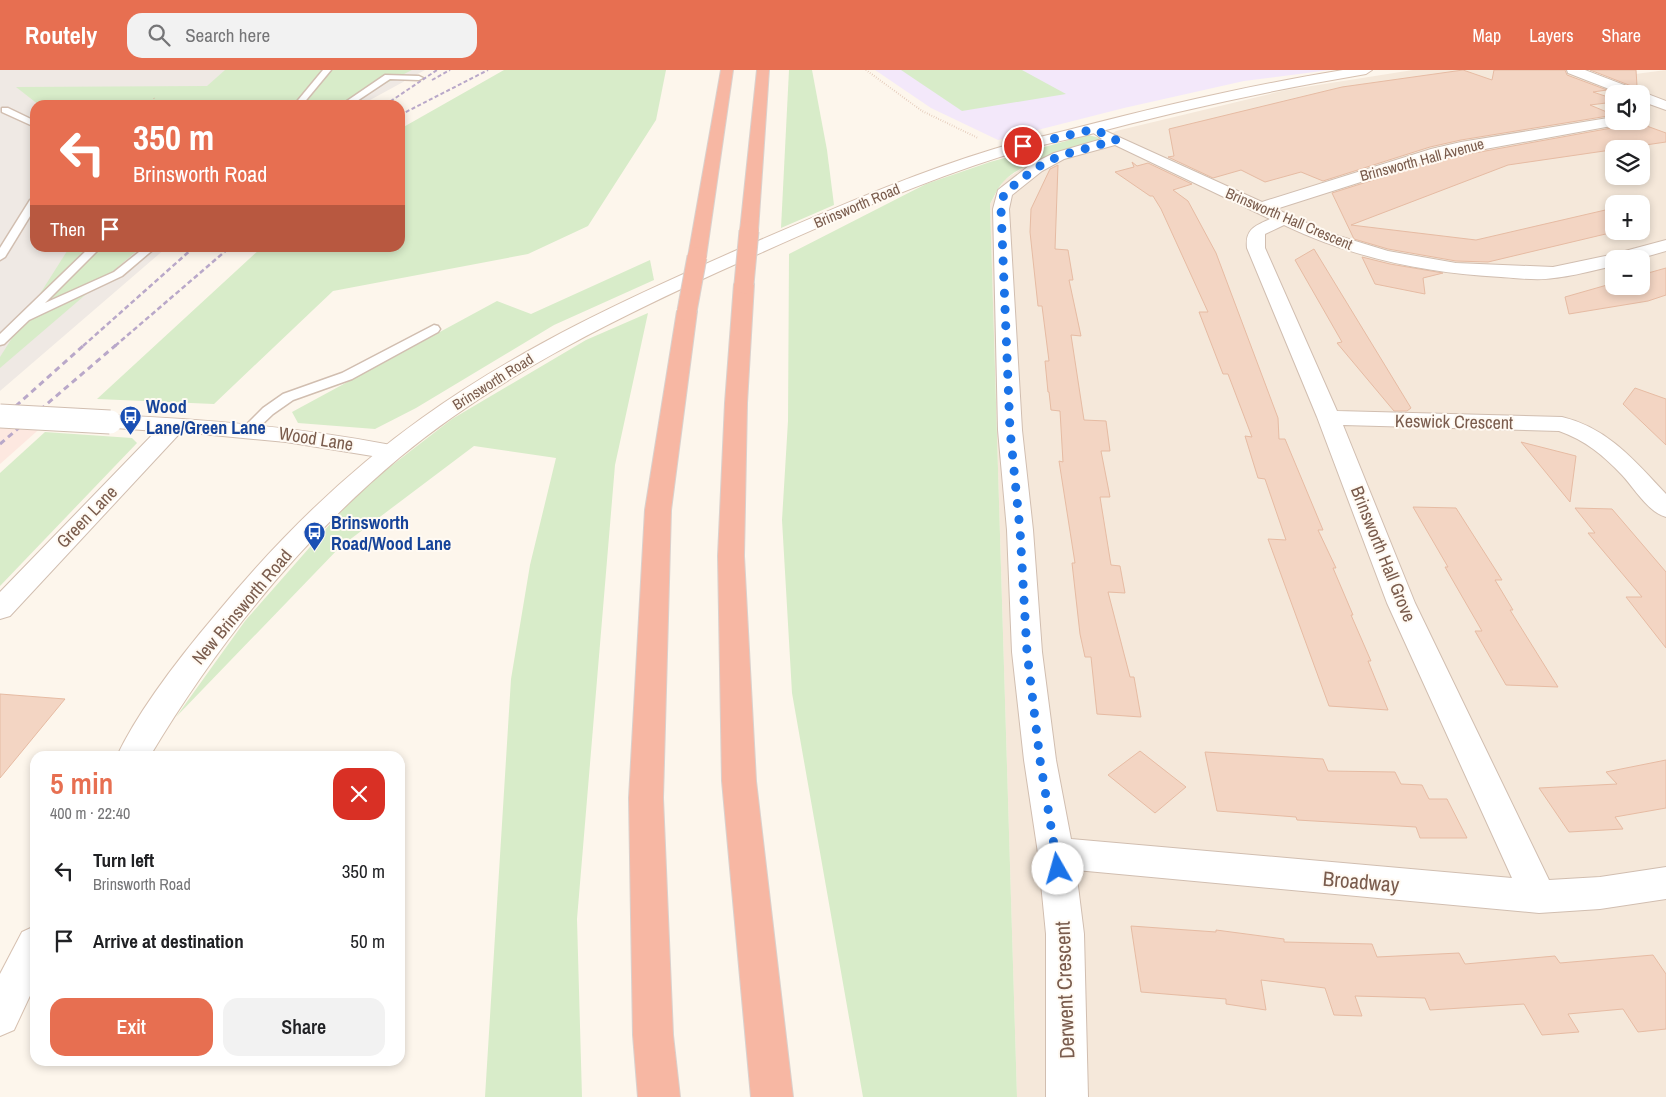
<!DOCTYPE html>
<html lang="en">
<head>
<meta charset="utf-8">
<style>
  body { margin:0; font-family:"Archivo Narrow",sans-serif; background:#f2f2f2; color:#202124; height:100vh; display:flex; flex-direction:column; font-size:19px; white-space:nowrap }
  * { box-sizing:border-box; margin:0 }
  p { font-size:16px; color:#757577 }
  .icon { flex:none; width:28px; height:28px; fill:none; stroke:currentColor; stroke-width:2; stroke-linecap:round; stroke-linejoin:round }
  .map { position:relative; flex:1; overflow:hidden }
  .panel { position:absolute; left:30px; top:681px; width:375px; height:315px; display:flex; flex-direction:column; background:#fff; border-radius:15px; box-shadow:0 2px 8px #0003 }
  .panel>* { flex:none }
  .top-card { position:absolute; left:30px; top:30px; width:375px; height:152px; border-radius:15px; box-shadow:0 2px 8px #0003; background:#e76f51; color:#fff; overflow:hidden }
  .controls { position:absolute; left:1605px; top:15px; display:grid; gap:10px }
  .controls a { display:grid; place-items:center; width:45px; height:45px; border-radius:10px; background:#fff; box-shadow:0 2px 8px #0003; font-size:25px }
  .pin { position:absolute; display:grid; place-items:center; width:42px; height:42px; color:#fff; margin:-21px; border:2px solid #fff; border-radius:50%; box-shadow:0 1px 5px #0007 }
  .me { position:absolute; width:55px; margin:-28px; rotate:353deg; stroke-linejoin:round; filter:drop-shadow(0 0 4px #0008) }
  .turn { display:flex; align-items:center; gap:18px; height:105px; padding:0 20px; font-size:22px }
  .turn .icon { width:65px; height:65px; stroke-width:2.5 }
  .turn b { display:block; font-size:35px; line-height:42px }
  .then { display:flex; align-items:center; height:48px; padding:0 20px; background:#0003; gap:10px; font-size:19px }
  .round { display:grid; place-items:center; flex:none; width:52px; height:52px; border-radius:15px; background:#f2f2f2 }
  .summary { display:flex; align-items:center; justify-content:space-between; height:85px; padding:0 20px }
  h1 { font-size:30px; font-weight:600; line-height:38px; color:#e76f51 }
  .action { display:flex; gap:10px; margin-top:auto; padding:10px 20px }
  .action a { flex:1; height:58px; border-radius:15px; background:#e76f51; color:#fff; font-size:20px; font-weight:600; line-height:58px; text-align:center }
  .action a+a { background:#f2f2f2; color:#202124 }
  ul { padding:0; list-style:none }
  li { display:flex; align-items:center; gap:15px; height:70px; padding:0 20px }
  li div { flex:1 }
  li b { display:block; font-size:19px }
  li em { font-style:normal }
  header { display:flex; align-items:center; gap:30px; box-sizing:border-box; height:70px; padding:0 25px; background:#e76f51; color:#fff }
  header strong { font-size:24px }
  nav { display:flex; gap:28px; margin-inline-start:auto; font-size:18px }
  .search { width:350px; height:45px; background:#f2f2f2; display:flex; align-items:center; gap:12px; box-sizing:border-box; padding:0 18px; border-radius:15px; color:#757577; font-size:19px }
  .map>svg:first-child { display:block }
  .residential { fill:#f5e8da; fill-rule:evenodd }
  .commercial { fill:#fde8e0 }
  .industrial { fill:#efe9e4 }
  .education { fill:#f3e8fa }
  .green { fill:#d8ecc9 }
  .building { fill:#f3d5c3; stroke:#e6bba3 }
  .lines { fill:none; stroke-linecap:round; stroke-linejoin:round }
  .service-casing { stroke:#d1beb0; stroke-width:3 }
  .minor-casing { stroke:#d1beb0; stroke-width:2 }
  .secondary-casing { stroke:#d6c0b0; stroke-width:2 }
  .motorway-casing { stroke:#dad1cd; stroke-width:2 }
  .path { stroke:#d9b8a5; stroke-width:2; stroke-dasharray:0.5 2; stroke-linecap:butt }
  .service { fill:#fff; fill-rule:evenodd }
  .minor { fill:#fff; fill-rule:evenodd }
  .secondary { fill:#fff; fill-rule:evenodd }
  .motorway { fill:#f7b7a3; fill-rule:evenodd }
  .rail-far2 { stroke:#b9a8c9; stroke-width:2; stroke-dasharray:4 2.5; stroke-linecap:butt }
  .rail-far1 { stroke:#b9a8c9; stroke-width:2.5; stroke-dasharray:5 3; stroke-linecap:butt }
  .rail { stroke:#b9a8c9; stroke-width:3; stroke-dasharray:6 4.5; stroke-linecap:butt }
  .minor-bridge-casing { stroke:#d1beb0; stroke-width:25; stroke-linecap:butt }
  .motorway-bridge-casing { stroke:#dad1cd; stroke-width:21; stroke-linecap:butt }
  .minor-bridge { stroke:#fff; stroke-width:23 }
  .motorway-bridge { stroke:#f7b7a3; stroke-width:19 }
  .route { stroke:#1a73e8; stroke-width:9; stroke-dasharray:0 16.2 }
  .labels { text-anchor:middle; stroke-width:4; stroke-linejoin:round; paint-order:stroke }
  .far-street-label { font-size:15px; fill:#7a5c4d; stroke:#fffaf3 }
  .transit-label { font-size:18px; font-weight:bold; fill:#164399; stroke:#fffaf3; text-anchor:start }
  .street-label { font-size:18px; fill:#7a5c4d; stroke:#fffaf3 }
  .near-street-label { font-size:21px; fill:#7a5c4d; stroke:#fffaf3 }
</style>
</head>
<body>
<header>
<strong>Routely</strong>
<div class="search"><svg class="icon" aria-label="search" viewBox="0 0 24 24"><circle cx="10" cy="10" r="6"/><path d="M15 15l6 6"/></svg>Search here</div>
<nav><a>Map</a><a>Layers</a><a>Share</a></nav>
</header>
<div class="map">
<svg width="1666" height="1027" viewBox="0 0 1666 1027">
  <rect width="100%" height="100%" fill="#fdf6ec"/>
  <path class="residential" d="M1413 0H1585L1605 8 1666 0V1027H1017L990 134 1004 110 1027 95 1051 86 1100 71 1116 61 1286 20ZM1614 24H1641V51H1614ZM1614 79H1641V106H1614ZM1614 134H1641V161H1614ZM1614 189H1641V216H1614Z"/>
  <path class="commercial" d="M0 334 63 338 0 394Z"/>
  <path class="industrial" d="M0 0H425L361 35H35V178H166L0 321Z"/>
  <path class="education" d="M875 0H1330L1244 11 1124 38 998 70 931 38Z"/>
  <g class="green">
    <path d="M225 0H412L343 35H39L16 17 207 16Z"/>
    <path d="M504 0H666L656 50 588 156 528 184 333 221 214 334 97 329 261 178H400V59Z"/>
    <path d="M789 0H812L827 80 834 135 781 158Z"/>
    <path d="M901 0H1022L1066 24 962 41Z"/>
    <path d="M1088 65 1100 68V71C1075 78 1021 92 1004 111 998 117 994 127 990 134L1017 1027H863L792 623 782 450 788 351 789 184 926 114 990 92Z"/>
    <path d="M69 178H140L0 298V287Z"/>
    <path d="M650 190 654 210 554 255 416 338 375 359 298 353 292 342 497 231 531 244Z"/>
    <path d="M648 243 615 395 577 849 582 1027H485L511 609 530 495 556 388 474 376 340 477 176 647 245 551 360 420 452 349 586 270Z"/>
    <path d="M45 362 132 368 137 373 0 516V403Z"/>
  </g>
  <g class="building">
    <path d="M1463 0 1492 10 1494 0H1565L1567 5 1607 20 1593 22 1614 29V32L1590 35 1614 45 1461 70 1430 77 1323 111 1301 102 1265 112 1241 100 1213 108 1168 87 1174 86 1169 59 1342 17Z"/>
    <path d="M1590 0H1636L1637 16 1634 17Z"/>
    <path d="M1626 51H1633L1666 63V72L1508 95 1351 155 1476 170 1614 138V162L1488 192 1456 191 1388 179 1354 169 1332 123 1436 90 1617 57Z"/>
    <path d="M1132 92 1137 96 1148 93 1192 114 1173 120 1188 131 1216 183 1278 348 1279 369H1285L1323 460H1318L1336 498H1333L1353 545H1351L1371 591H1368L1388 640 1329 636 1268 469 1286 470 1265 409 1258 408 1245 366 1252 367 1228 304H1223L1199 242H1208L1161 139 1153 126H1150L1115 102 1134 97Z"/>
    <path d="M1058 95 1055 179 1068 180 1073 210H1069L1081 266 1071 265 1084 350 1106 351 1110 381H1101L1110 427H1100L1111 495 1120 496 1125 523 1108 522 1130 607H1134L1141 647 1097 644 1091 587H1085L1080 564 1072 493H1075L1059 391 1063 392 1060 341 1051 340 1049 322H1048L1045 291H1049L1042 236H1038L1030 162 1031 139 1050 99Z"/>
    <path d="M1314 179 1411 338 1407 341H1394L1337 273 1342 272 1295 190Z"/>
    <path d="M1362 187 1390 194 1443 203 1423 208 1425 224 1375 214Z"/>
    <path d="M1666 198V225L1648 231 1569 244 1565 227 1614 213V216H1641V205Z"/>
    <path d="M1635 318 1666 329V375L1623 334Z"/>
    <path d="M1521 372 1576 386 1570 432Z"/>
    <path d="M1413 437 1456 438 1502 510H1495L1513 540H1510L1558 617 1506 615 1475 561H1482L1445 497H1448Z"/>
    <path d="M1575 438 1612 439 1666 502V578L1626 527H1642L1588 463H1595Z"/>
    <path d="M0 624 65 629 0 708Z"/>
    <path d="M1140 681 1186 717 1155 743 1108 705Z"/>
    <path d="M1205 682 1323 689 1328 701 1395 702 1401 714 1422 715 1429 729H1447L1467 768H1420L1416 757 1297 750 1296 747 1217 741Z"/>
    <path d="M1666 690V738L1615 747 1623 759 1569 762 1539 718 1617 714 1606 702Z"/>
    <path d="M1131 856 1216 862V860L1284 869V872L1372 874 1377 887 1459 883 1465 894 1555 886 1560 893 1653 885 1666 904V959L1638 962 1623 939 1568 944 1579 962 1542 965 1524 934 1430 940 1425 928 1355 926 1362 946 1334 945 1325 918 1261 910 1266 940 1226 934V929L1141 922Z"/>
  </g>
  <g class="lines">
    <defs>
      <g id="service">
        <path d="M323 0H331L302 35H294Z"/>
        <path d="M385 5 419 6 423 8 419 10 390 9 351 35H341Z"/>
        <path d="M2 38H8L35 51V57L2 42Z"/>
        <path d="M35 127V138L5 187 0 190V178L30 130Z"/>
        <path d="M89 178H100L45 233 114 202 144 178H155L122 206 29 250 4 274 0 275V264Z"/>
        <path d="M434 255 438 256 440 259 438 262 352 309 293 330 273 344 253 363H243L241 360 263 338 283 324 342 303Z"/>
      </g>
      <g id="minor">
        <path d="M1567 0H1585L1666 31V40L1641 31V24H1622L1568 3Z"/>
        <path d="M1614 47V51H1624L1617 55 1436 88 1276 139 1329 163 1388 181 1456 193 1553 197 1610 185 1666 170V181L1638 189H1614V196C1594 200 1574 206 1554 208 1537 211 1518 208 1501 207 1426 203 1353 188 1284 155L1265 164V178L1337 341 1562 347C1608 358 1635 391 1666 424V447C1648 442 1635 419 1622 405 1604 386 1585 370 1559 361L1343 355 1415 533 1549 810 1600 807 1666 797V829L1600 839 1539 843 1076 800 1084 864 1088 1027H1046V864L1038 783 1024 690 1012 582 1007 460 998 360 993 139 998 120 1030 95 1054 83 1102 69 1092 62 1094 59 1099 58 1262 132 1431 79 1461 72ZM1115 75 1270 149C1255 156 1245 159 1247 178L1317 347 1387 533 1512 808 1071 769 1056 690 1042 582 1033 460 1022 360 1009 139 1012 125 1042 101 1064 89Z"/>
        <path d="M110 345C205 349 298 357 391 375L399 377 403 382 399 387 391 389 286 372 181 362 10 546 0 549V522L156 361 102 357 99 352 102 347Z"/>
      </g>
      <g id="secondary">
        <path d="M1343 0H1372L1366 4C1271 20 1176 41 1083 66 1057 72 1031 77 1006 85 907 116 812 160 718 202 606 253 494 309 399 388 299 472 217 574 150 686H117C139 639 183 583 217 543 277 470 345 403 422 348 521 277 632 226 744 177 826 142 908 105 994 79 1020 71 1046 66 1072 59 1161 36 1251 15 1343 0Z"/>
        <path d="M35 856V915L14 960 0 966V904L22 862Z"/>
      </g>
      <g id="motorway">
        <path d="M721 0H733L706 187 703 191 697 192 691 191 688 187Z"/>
        <path d="M757 0H769L758 161 755 165 749 166 743 165 740 161Z"/>
        <path d="M744 208 751 210 754 214 747 333 744 486 756 711 793 1027H751L722 711 718 486 725 333 734 214 737 210Z"/>
        <path d="M687 235 694 237 697 241 671 440 663 728 673 965 680 1027H638L633 965 629 728 645 440 677 241 680 237Z"/>
      </g>
    </defs>
    <use href="#service" class="service-casing"/>
    <use href="#minor" class="minor-casing"/>
    <use href="#secondary" class="secondary-casing"/>
    <use href="#motorway" class="motorway-casing"/>
    <g class="path">
      <path d="M866 0 922 41 978 68"/>
      <path d="M154 28 155 35"/>
    </g>
    <use href="#service" class="service"/>
    <use href="#minor" class="minor"/>
    <use href="#secondary" class="secondary"/>
    <use href="#motorway" class="motorway"/>
    <g class="rail-far2">
      <path d="M432 10 450 0"/>
      <path d="M385 35 437 0"/>
      <path d="M400 45 488 0"/>
    </g>
    <g class="rail-far1">
      <path d="M83 276 193 178"/>
      <path d="M115 276 229 178"/>
    </g>
    <g class="rail">
      <path d="M0 350 84 275"/>
      <path d="M0 374 116 275"/>
    </g>
    <defs>
      <path id="minor-bridge" d="M0 346 110 352"/>
      <g id="motorway-bridge">
        <path d="M744 214 749 161"/>
        <path d="M687 241 697 187"/>
      </g>
    </defs>
    <use href="#minor-bridge" class="minor-bridge-casing"/>
    <use href="#motorway-bridge" class="motorway-bridge-casing"/>
    <use href="#minor-bridge" class="minor-bridge"/>
    <use href="#motorway-bridge" class="motorway-bridge"/>
  </g>
  <g class="lines">
    <path class="route" d="M1023 76 1094 59 1116 70 1059 86 1036 98 1004 123 1001 139 1010 360 1020 460 1027 582 1040 690 1058 799"/>
  </g>
  <defs>
    <symbol id="bus-pin" viewBox="-11 -11 22 30"><path d="M0 17L-7.5 6A9.5 9.5 0 1 1 7.5 6Z" fill="#1a4fb4" stroke="#fffaf3"/><path d="M-5-6H5V4H4V6H2V4H-2V6H-4V4H-5ZM-3.5-4V0h7V-4ZM-3.5 1.2v1.5H-2V1.2ZM2 1.2v1.5H3.5V1.2Z" fill="#fff"/></symbol>
  </defs>
  <g fill-rule="evenodd">
    <use href="#bus-pin" x="118" y="334" width="25" height="34"/>
    <use href="#bus-pin" x="302" y="450" width="25" height="34"/>
  </g>
  <g class="labels">
    <g class="far-street-label">
      <text transform="translate(1422 90) rotate(-15)" y="5">Brinsworth Hall Avenue</text>
      <text transform="translate(857 136) rotate(-23)" y="5">Brinsworth Road</text>
      <text transform="translate(1289 149) rotate(23)" y="5">Brinsworth Hall Crescent</text>
      <text transform="translate(493 312) rotate(-32)" y="5">Brinsworth Road</text>
    </g>
    <g class="transit-label">
      <text x="146" y="343">Wood<tspan x="146" dy="21">Lane/Green Lane</tspan></text>
      <text x="331" y="459">Brinsworth<tspan x="331" dy="21">Road/Wood Lane</tspan></text>
    </g>
    <g class="street-label">
      <text transform="translate(1454 352) rotate(1)" y="6">Keswick Crescent</text>
      <text transform="translate(316 369) rotate(9)" y="6">Wood Lane</text>
      <text transform="translate(87 447) rotate(-46)" y="6">Green Lane</text>
      <text transform="translate(1383 484) rotate(68)" y="6">Brinsworth Hall Grove</text>
      <text transform="translate(242 537) rotate(-50)" y="6">New Brinsworth Road</text>
    </g>
    <g class="near-street-label">
      <text transform="translate(1361 812) rotate(5)" y="7">Broadway</text>
      <text transform="translate(1065 920) rotate(-92)" y="7">Derwent Crescent</text>
    </g>
  </g>
</svg>
<div class="controls">
<a><svg class="icon" aria-label="sound" viewBox="0 0 24 24"><path d="M4 9h4l5-4v14l-5-4H4zM17 9q2 3 0 6"/></svg></a>
<a><svg class="icon" aria-label="layers" viewBox="0 0 24 24"><path d="M12 4l9 5-9 5-9-5zM3 14l9 5 9-5"/></svg></a>
<a>+</a>
<a>−</a>
</div>
<div class="pin" style="left:1023px;top:76px;background:#d93025"><svg class="icon" aria-label="arrive" viewBox="0 0 24 24"><path d="M6 21V4h12l-3 4 3 4H6"/></svg></div>
<svg class="me" style="left:1058px;top:799px" viewBox="-20 -20 40 40"><circle r="19" fill="#fff"/><path d="M0-13L10 11 0 6-10 11z" fill="#1a73e8"/></svg>
<div class="top-card">
<div class="turn"><svg class="icon" aria-label="left" viewBox="0 0 24 24"><path d="M17 20v-9H6M10 6l-5 5 5 5"/></svg><div><b>350 m</b>Brinsworth Road</div></div>
<div class="then">Then<svg class="icon" aria-label="arrive" viewBox="0 0 24 24"><path d="M6 21V4h12l-3 4 3 4H6"/></svg></div>
</div>
<section class="panel">
<div class="summary"><div><h1>5 min</h1><p>400 m · 22:40</p></div><a class="round" style="background:#d93025;color:#fff"><svg class="icon" aria-label="close" viewBox="0 0 24 24"><path d="M6 6l12 12M18 6L6 18"/></svg></a></div>
<ul>
<li><svg class="icon" aria-label="left" viewBox="0 0 24 24"><path d="M17 20v-9H6M10 6l-5 5 5 5"/></svg><div><b>Turn left</b><p>Brinsworth Road</p></div><em>350 m</em></li>
<li><svg class="icon" aria-label="arrive" viewBox="0 0 24 24"><path d="M6 21V4h12l-3 4 3 4H6"/></svg><div><b>Arrive at destination</b></div><em>50 m</em></li>
</ul>
<div class="action"><a>Exit</a><a>Share</a></div>
</section>
</div>
</body>
</html>
